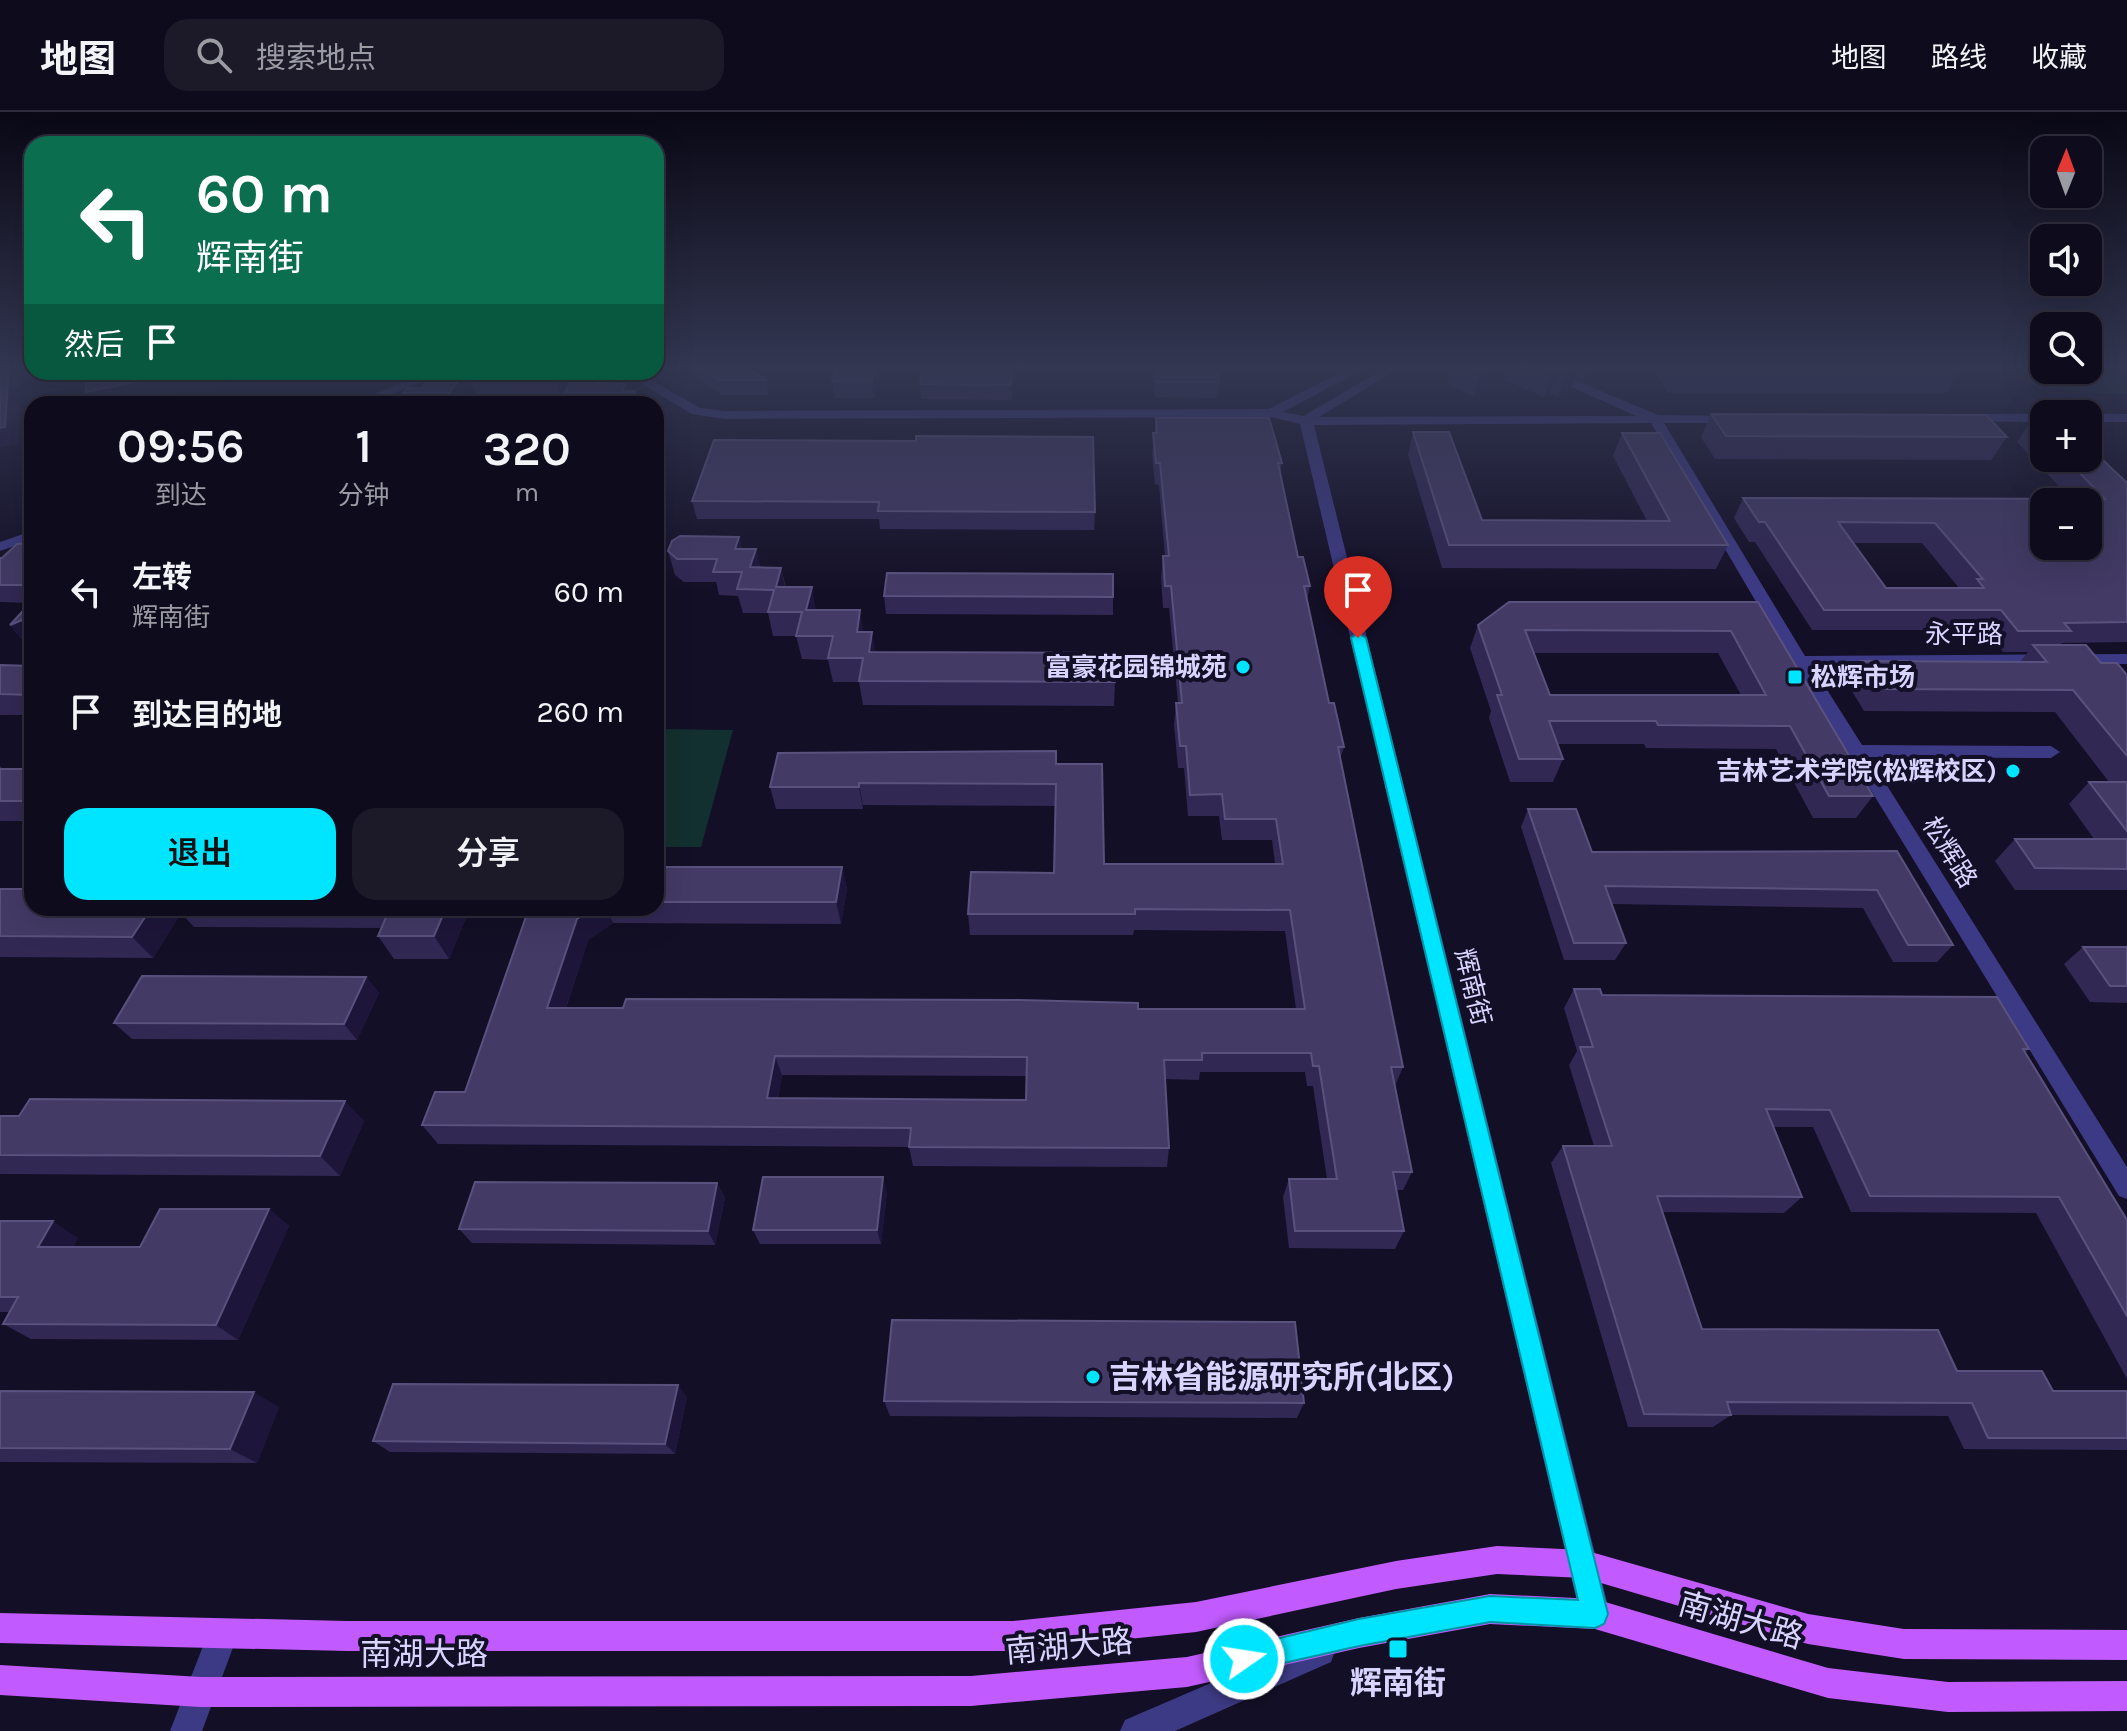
<!DOCTYPE html>
<html lang="zh">
<head>
<meta charset="utf-8">
<style>
  body { margin:0; font-family:Karla,"Noto Sans SC",sans-serif; background:#1c1929; color:#f1f3f6; height:100vh; display:flex; flex-direction:column; font-size:30px; white-space:nowrap }
  * { box-sizing:border-box; margin:0 }
  p { font-size:26px; color:#9b9ba3 }
  .icon { flex:none; width:44px; height:44px; fill:none; stroke:currentColor; stroke-width:2; stroke-linecap:round; stroke-linejoin:round }
  .map { position:relative; flex:1; overflow:hidden }
  .panel { position:absolute; left:24px; top:284px; width:640px; height:520px; display:flex; flex-direction:column; background:#0e0b1c; border-radius:24px; box-shadow:0 8px 32px #0002,0 0 0 2px #2e2b3b }
  .panel>* { flex:none }
  .top-card { position:absolute; left:24px; top:24px; width:640px; height:244px; border-radius:24px; box-shadow:0 8px 32px #0002,0 0 0 2px #2e2b3b; background:#0b6e4f; color:#fff; overflow:hidden }
  .needle { width:52px; rotate:1deg }
  .tools { position:absolute; left:2030px; top:24px; display:grid; gap:16px }
  .tools a { display:grid; place-items:center; width:72px; height:72px; border-radius:16px; background:#0e0b1c; box-shadow:0 8px 32px #0002,0 0 0 2px #2e2b3b; font-size:40px }
  .pin { position:absolute; display:grid; place-items:center; width:68px; height:68px; color:#fff; margin:-82px -34px; border-radius:50% 50% 50% 0; rotate:-45deg; box-shadow:0 0 8px #0007 }
  .pin .icon { rotate:45deg }
  .me { position:absolute; width:88px; margin:-44px; rotate:77deg; stroke-linejoin:round; filter:drop-shadow(0 0 6px #0008) }
  .turn { display:flex; align-items:center; gap:28px; height:168px; padding:0 40px; font-size:36px }
  .turn .icon { width:104px; height:104px; stroke-width:2.5 }
  .turn b { display:block; font-size:56px; line-height:68px }
  .then { display:flex; align-items:center; height:76px; padding:0 40px; background:#0003; gap:16px; font-size:30px }
  .eta { display:flex; justify-content:space-evenly; align-items:center; height:136px; text-align:center }
  .eta b { font-size:48px; font-weight:600; line-height:56px }
  .primary-button { display:flex; gap:16px; margin-top:auto; padding:16px 40px }
  .primary-button a { flex:1; height:92px; border-radius:24px; background:#00e5ff; color:#111; font-size:32px; font-weight:600; line-height:92px; text-align:center }
  .primary-button a+a { background:#1c1929; color:#f1f3f6 }
  ul { padding:0; list-style:none }
  li { display:flex; align-items:center; gap:24px; height:120px; padding:0 40px }
  li div { flex:1 }
  li b { display:block; font-size:30px }
  li em { font-style:normal }
  header { display:flex; align-items:center; gap:48px; box-sizing:border-box; height:112px; padding:0 40px; background:#0e0b1c; border-bottom:2px solid #2e2b3b }
  header strong { font-size:38px }
  nav { display:flex; gap:44px; margin-inline-start:auto; font-size:28px }
  .search { width:560px; height:72px; background:#1c1929; display:flex; align-items:center; gap:20px; box-sizing:border-box; padding:0 28px; border-radius:24px; color:#9b9ba3; font-size:30px }
  .map>svg:first-child { display:block }
  .green { fill:#12302f }
  .lines { fill:none; stroke-linecap:round; stroke-linejoin:round }
  .minor { fill:#3d3a85; fill-rule:evenodd }
  .major { fill:#c25bff; fill-rule:evenodd }
  .wall { fill:#312854; fill-rule:evenodd }
  .shaded-wall { fill:#1d163a }
  .building { fill:#433a66; stroke:#5a527e; stroke-width:2; fill-rule:evenodd }
  .route { fill:#00e5ff; stroke:#0095a6; stroke-width:2 }
  .poi-dot { fill:#00e5ff; stroke:#130f26; stroke-width:3 }
  .labels { text-anchor:middle; stroke-width:8; stroke-linejoin:round; paint-order:stroke }
  .street-label { font-size:26px; fill:#d9d4ff; stroke:#130f26 }
  .poi-label { font-size:26px; font-weight:bold; fill:#d9d4ff; stroke:#130f26; text-anchor:end }
  .near-poi-label { font-size:32px; font-weight:bold; fill:#d9d4ff; stroke:#130f26; text-anchor:start }
  .near-street-label { font-size:32px; fill:#d9d4ff; stroke:#130f26 }
</style>
</head>
<body>
<header>
<strong>地图</strong>
<div class="search"><svg class="icon" aria-label="search" viewBox="0 0 24 24"><circle cx="10" cy="10" r="6"/><path d="M15 15l6 6"/></svg>搜索地点</div>
<nav><a>地图</a><a>路线</a><a>收藏</a></nav>
</header>
<div class="map">
<svg width="2127" height="1619" viewBox="0 0 2127 1619">
  <rect width="100%" height="100%" fill="#130f26"/>
  <g class="green">
    <path d="M1988 254H2044V258L2127 254V281C2077 284 2034 274 1988 254Z"/>
    <path d="M656 617 733 618 701 735H656Z"/>
  </g>
  <g class="lines">
    <g class="minor">
      <path d="M1353 254H1369L1283 300 1304 304 1388 254H1403L1319 305 1636 304 1525 254H1542L1658 303 1741 304V310L1736 311H1664L1805 544 2127 542V552L1812 554 1862 633 2051 634 2060 640 2051 646 1869 645 2127 1055V1087L2119 1084 1762 500 1651 311 1314 313 1610 1502 1605 1512 1595 1517 1585 1512 1580 1502 1300 312 1271 305 725 307 692 302 622 260H637L700 296 725 299 1269 297Z"/>
      <path d="M428 260H445L368 292H350Z"/>
      <path d="M1964 302H2044V310L1959 309 1957 306Z"/>
      <rect x="2088" y="302" width="39" height="8"/>
      <path d="M32 419V428L0 439V430Z"/>
      <path d="M223 1507 234 1511 238 1522 202 1619H170L212 1511Z"/>
      <path d="M1320 1524 1331 1528 1335 1539 1331 1550 1175 1619H1120L1125 1608Z"/>
    </g>
    <g class="major">
      <path d="M1497 1434 1584 1438 1808 1502 1904 1517 2127 1518V1548L1904 1547 1808 1532 1584 1466 1497 1462 1396 1477 1196 1520 1013 1539H347L0 1531V1501L347 1509H1013L1196 1490 1396 1449Z"/>
      <path d="M1490 1482 1595 1487 1828 1556 1948 1570 2127 1569V1599L1948 1600 1828 1586 1595 1517 1490 1512 1359 1536 1187 1575 971 1594 201 1595 0 1583V1553L201 1565 971 1564 1187 1545 1359 1506Z"/>
    </g>
  </g>
  <g class="wall">
    <path d="M680 254H744L766 268 769 283H722Z"/>
    <path d="M881 254 874 286H835L832 269Z"/>
    <path d="M1014 254 1012 288 921 287 920 272Z"/>
    <path d="M1153 254H1259L1219 274 1217 286 1155 285Z"/>
    <path d="M1451 254H1610L1585 269 1575 265 1570 278 1558 285 1550 281 1544 285 1504 268 1474 285 1447 272Z"/>
    <path d="M1651 254H1963L1947 281H1668Z"/>
    <path d="M575 260 561 286H478L471 269Z"/>
    <path d="M1711 302 2007 325 1991 348 1715 347 1701 325Z"/>
    <path d="M1156 306 1282 351 1280 362 1298 445 1310 474 1307 488 1329 591 1344 635 1340 647 1403 955 1395 974 1412 1060 1403 1078H1396L1404 1119 1395 1137 1289 1136 1283 1085 1289 1067H1327L1313 974H1307L1305 960H1200L1199 968 1165 967 1169 1036 1167 1055 913 1054 909 1035 438 1032 422 1013 465 980 529 796H656V755H842L847 777 841 812 613 811 588 828 566 896 1296 897 1285 819 1134 818 1133 823H970L968 802 1054 761 1055 694 863 693V697H776L770 675 1056 652 1104 752H1275L1272 728H1222L1219 704H1188L1184 656H1178L1174 613 1176 591H1178L1169 496H1163L1161 466 1163 444H1165L1159 373 1155 372 1152 342ZM782 963 1026 964V988L778 986Z"/>
    <path d="M2030 310H2044V346H2088L2127 371V530L2062 531 2060 533 2127 563V778H2015L1995 749 2015 727H2094L2069 692 2089 670H2109L2055 600 1864 599 1847 571 1861 549 2020 550 2028 540H2003L1986 518H1812L1755 430H1749L1734 406 1743 386 2071 387 2017 330ZM1853 431H1922L1959 476H1886Z"/>
    <path d="M1413 320 1482 408 1647 409 1613 344 1622 321 1728 433 1716 457 1442 456 1408 343Z"/>
    <path d="M714 328 1095 400 1094 418 880 417 879 407H697L692 389Z"/>
    <path d="M739 425 742 437H756L760 455 781 456 786 475 816 498 864 520 876 540 1115 570 1114 594 863 593 859 570H833L828 548 802 547 796 524H773L768 501H743L738 484 719 483 716 470H684L675 463 668 439Z"/>
    <path d="M32 431V528L25 531 10 513 31 491 0 490V446Z"/>
    <path d="M884 484 1113 485V503L886 502Z"/>
    <path d="M1758 490 1873 684 1856 706H1813L1776 637 1646 636 1644 632H1557L1563 647 1553 670H1510L1489 606 1491 599 1470 536 1478 513ZM1534 541H1718L1741 583H1550Z"/>
    <path d="M0 553 32 554V603H0Z"/>
    <path d="M0 654 3 657H32V709H0Z"/>
    <path d="M1528 697 1592 740 1897 739 1953 833 1937 850H1893L1863 796 1611 792 1626 831 1615 848H1564L1521 715Z"/>
    <path d="M0 777 32 796H470L449 847H394L378 824 381 816 194 815 181 801 153 846 0 845Z"/>
    <path d="M2083 835H2127V891L2090 890 2064 852Z"/>
    <path d="M366 865 379 881 357 928 132 927 114 911Z"/>
    <path d="M1574 877 1602 883 2029 937 2025 941 2127 1108V1267L2036 1101 1851 1100 1813 1015H1773L1802 1085 1784 1101 1663 1100 1702 1217 1957 1259 2053 1279H2127V1338L1964 1337 1948 1304 1731 1303 1713 1315H1628L1551 1051 1563 1034H1594L1569 953 1577 939 1564 896Z"/>
    <path d="M0 1004 364 1009 340 1064 0 1062Z"/>
    <path d="M717 1071 725 1086 715 1133 472 1131 459 1117Z"/>
    <path d="M887 1080 881 1132H760L753 1118Z"/>
    <path d="M269 1097 289 1114 238 1228 31 1227 3 1212 10 1200H0V1109L78 1126 73 1135H140Z"/>
    <path d="M0 1279 279 1295 257 1351 0 1350Z"/>
    <path d="M687 1285 675 1342 390 1340 373 1329Z"/>
    <path d="M884 1289 1304 1291 1297 1306 890 1304Z"/>
  </g>
  <g class="shaded-wall">
    <path d="M9 254H22L18 332 0 336V316Z"/>
    <path d="M875 254H881L874 286 872 269Z"/>
    <path d="M1013 254H1014L1012 288 1011 273Z"/>
    <path d="M1229 254H1259L1219 274 1218 260Z"/>
    <path d="M1490 254H1508L1504 268 1474 285 1481 259Z"/>
    <path d="M1576 254H1578L1570 278 1558 285 1567 259Z"/>
    <path d="M1590 254H1610L1585 269Z"/>
    <path d="M1559 256 1550 281 1544 285 1553 260Z"/>
    <path d="M183 260H260V263L120 292H95L86 280Z"/>
    <path d="M560 260H575L561 286 555 269Z"/>
    <path d="M457 270 463 286 459 292H442Z"/>
    <path d="M635 279 639 292H629Z"/>
    <path d="M739 425 745 448 735 437Z"/>
    <path d="M756 437 761 460 756 479 750 455Z"/>
    <path d="M781 456 786 479 776 475Z"/>
    <path d="M812 475 816 499 806 498Z"/>
    <path d="M860 498 864 522 857 520Z"/>
    <path d="M32 504V528L25 531 10 513Z"/>
    <path d="M872 520 876 543 869 540Z"/>
    <path d="M859 671 863 693V697L859 675Z"/>
    <path d="M842 755 847 777 841 812 836 790Z"/>
    <path d="M151 796H176L181 801 153 846 132 825Z"/>
    <path d="M446 796H470L449 847 434 824Z"/>
    <path d="M593 796H606L613 811 588 828 559 916 547 896 577 807Z"/>
    <path d="M366 865 379 881 357 928 344 912Z"/>
    <path d="M775 944 782 963 774 1005 767 986Z"/>
    <path d="M345 989 364 1009 340 1064 320 1044Z"/>
    <path d="M883 1065 887 1080 881 1132 877 1118Z"/>
    <path d="M717 1071 725 1086 715 1133 708 1119Z"/>
    <path d="M269 1097 289 1114 238 1228 216 1213Z"/>
    <path d="M53 1109 78 1126 64 1151 38 1135Z"/>
    <path d="M678 1273 687 1285 675 1342 665 1332Z"/>
    <path d="M254 1280 279 1295 257 1351 230 1337Z"/>
  </g>
  <g class="building">
    <path d="M0 254H9L5 315 0 316Z"/>
    <path d="M698 254H744L766 268H719Z"/>
    <path d="M836 254H875L872 269H832Z"/>
    <path d="M923 254H1013L1011 273 920 272Z"/>
    <path d="M1155 254H1229L1218 260 1219 270H1156Z"/>
    <path d="M1470 254H1490L1481 259Z"/>
    <path d="M1539 254H1576L1567 259 1559 256 1553 260Z"/>
    <path d="M86 260H183L86 280Z"/>
    <path d="M476 260H560L555 269H471Z"/>
    <path d="M573 266H601L598 271 625 272 622 279H635L629 292H559Z"/>
    <path d="M427 269 457 270 442 292H377L384 284H401L407 276H422Z"/>
    <path d="M1711 302 1986 303 2007 325 1726 324Z"/>
    <path d="M1156 306H1269L1282 351H1278L1298 445H1303L1310 474H1304L1329 591H1334L1344 635H1338L1403 955H1391L1412 1060H1393L1404 1119H1295L1289 1067H1337L1319 954H1313L1311 941H1202V948H1164L1169 1036 909 1035 911 1016 422 1013 435 980H465L529 796H593L577 807 547 896H623L626 887 1020 888 1138 891V897H1305L1290 798 1135 797V802H968L971 760 1054 761 1056 672 859 671V675H770L778 641 1056 639V652H1102L1104 752H1283L1276 707H1225L1222 682 1190 683 1186 634H1180L1176 591H1182L1171 474H1165L1163 444H1169L1160 351H1156L1153 321H1157ZM775 944 1027 945 1026 988 767 986Z"/>
    <path d="M2030 310H2044V325Z"/>
    <path d="M1413 320H1449L1482 408 1670 409 1622 321H1660L1728 433H1449Z"/>
    <path d="M916 324 1093 325 1095 400 878 399 879 390 692 389 714 328 916 329Z"/>
    <path d="M2088 334 2127 371V510L2064 511 2071 519H2018L2001 498H1824L1765 410H1759L1743 386 2105 387 2065 346H2088ZM2044 390H2088V434H2044ZM1838 410 1935 411 1983 467H1977L1984 476H1886Z"/>
    <path d="M680 424 739 425 735 437H756L750 455 781 456 776 475H812L806 498H860L857 520H872L869 540 1114 541 1115 570 859 569 863 546H828L833 524H796L802 500H768L774 478 737 477 742 460H713L717 447H677L668 439 672 429Z"/>
    <path d="M32 431V473H0V446H2L17 432Z"/>
    <path d="M887 461 1113 462V485L884 484Z"/>
    <path d="M32 489V504L10 513Z"/>
    <path d="M1509 490H1758L1873 684H1829L1790 614 1658 613 1656 609H1549L1563 647H1519L1497 583H1502L1478 513ZM1525 518 1731 519 1766 583H1550Z"/>
    <path d="M2033 533H2086L2101 551H2117L2127 563V644L2073 578 1880 577 1861 549 2047 550Z"/>
    <path d="M0 553 32 554V583L0 582Z"/>
    <rect x="0" y="657" width="32" height="32"/>
    <path d="M2089 670H2127V719Z"/>
    <path d="M1528 697H1576L1592 740 1897 739 1953 833H1908L1877 778 1605 774 1626 831H1574Z"/>
    <path d="M2015 727H2127V757L2035 756Z"/>
    <path d="M656 755H842L836 790H656Z"/>
    <path d="M0 777H32V796H151L132 825 0 824Z"/>
    <path d="M390 796H446L434 824H378Z"/>
    <path d="M2083 835H2127V874H2110Z"/>
    <path d="M142 864 366 865 344 912 114 911Z"/>
    <path d="M1574 877H1600L1602 883 1997 885 2029 937H2023L2127 1108V1204L2059 1085 1870 1084 1830 998 1766 997 1802 1085 1657 1084 1702 1217 1938 1218 1957 1259H2042L2053 1279H2127V1326H1988L1972 1291 1727 1290 1731 1303 1644 1302 1563 1034H1612L1580 935H1593Z"/>
    <path d="M30 987 345 989 320 1044 0 1043V1004H19Z"/>
    <path d="M763 1065H883L877 1118H753Z"/>
    <path d="M475 1070 717 1071 708 1119 459 1117Z"/>
    <path d="M160 1097H269L216 1213 3 1212 18 1185H0V1109H53L38 1135H140Z"/>
    <path d="M892 1208 1295 1210 1304 1291 884 1289Z"/>
    <path d="M393 1272 678 1273 665 1332 373 1329Z"/>
    <path d="M0 1279 254 1280 230 1337 0 1336Z"/>
  </g>
  <linearGradient id="sky" x2="0" y2="1"><stop stop-color="#0a0815"/><stop offset="0.53" stop-color="#333752"/><stop offset="1" stop-color="#333752" stop-opacity="0"/></linearGradient>
  <rect width="2127" height="481" fill="url(#sky)"/>
  <path class="route" d="M1358 521 1366 526 1608 1502 1604 1512 1595 1516 1490 1510 1359 1534 1244 1560 1235 1556 1231 1547 1235 1537 1359 1507 1490 1484 1578 1488 1351 526Z"/>
  <g class="poi-dot">
    <circle cx="1243" cy="555" r="8"/>
    <rect x="1787" y="557" width="16" height="16" rx="4"/>
    <circle cx="2013" cy="659" r="8"/>
    <circle cx="1093" cy="1265" r="8"/>
    <rect x="1388" y="1527" width="20" height="20" rx="4"/>
  </g>
  <g class="labels">
    <g class="street-label">
      <text x="1964" y="531">永平路</text>
      <text transform="translate(1950 740) rotate(58)" y="9">松辉路</text>
      <text transform="translate(1473 875) rotate(76)" y="9">辉南街</text>
    </g>
    <g class="poi-label">
      <text x="1227" y="564">富豪花园锦城苑</text>
      <text x="1811" y="574" text-anchor="start">松辉市场</text>
      <text x="1997" y="668">吉林艺术学院(松辉校区)</text>
    </g>
    <g class="near-poi-label">
      <text x="1109" y="1276">吉林省能源研究所(北区)</text>
      <text x="1398" y="1582" text-anchor="middle">辉南街</text>
    </g>
    <g class="near-street-label">
      <text transform="translate(1741 1508) rotate(16)" y="11">南湖大路</text>
      <text transform="translate(1069 1534) rotate(-5)" y="11">南湖大路</text>
      <text x="424" y="1553">南湖大路</text>
    </g>
  </g>
</svg>
<div class="tools">
<a><svg class="needle" viewBox="-14 -14 28 28"><path d="M0-13l5 13h-10z" fill="#e53935"/><path d="M0 13l5-13h-10z" fill="#9b9ba3"/></svg></a>
<a><svg class="icon" aria-label="sound" viewBox="0 0 24 24"><path d="M4 9h4l5-4v14l-5-4H4zM17 9q2 3 0 6"/></svg></a>
<a><svg class="icon" aria-label="search" viewBox="0 0 24 24"><circle cx="10" cy="10" r="6"/><path d="M15 15l6 6"/></svg></a>
<a>+</a>
<a>−</a>
</div>
<div class="pin" style="left:1358px;top:526px;background:#d93025"><svg class="icon" aria-label="arrive" viewBox="0 0 24 24"><path d="M6 21V4h12l-3 4 3 4H6"/></svg></div>
<svg class="me" style="left:1244px;top:1547px" viewBox="-20 -20 40 40"><circle r="17" fill="#00e5ff" stroke="#fff" stroke-width="3"/><path d="M0-11L8 9 0 5-8 9z" fill="#fff"/></svg>
<div class="top-card">
<div class="turn"><svg class="icon" aria-label="left" viewBox="0 0 24 24"><path d="M17 20v-9H6M10 6l-5 5 5 5"/></svg><div><b>60 m</b>辉南街</div></div>
<div class="then">然后<svg class="icon" aria-label="arrive" viewBox="0 0 24 24"><path d="M6 21V4h12l-3 4 3 4H6"/></svg></div>
</div>
<section class="panel">
<div class="eta">
<div><b>09:56</b><p>到达</p></div>
<div><b>1</b><p>分钟</p></div>
<div><b>320</b><p>m</p></div>
</div>
<ul>
<li><svg class="icon" aria-label="left" viewBox="0 0 24 24"><path d="M17 20v-9H6M10 6l-5 5 5 5"/></svg><div><b>左转</b><p>辉南街</p></div><em>60 m</em></li>
<li><svg class="icon" aria-label="arrive" viewBox="0 0 24 24"><path d="M6 21V4h12l-3 4 3 4H6"/></svg><div><b>到达目的地</b></div><em>260 m</em></li>
</ul>
<div class="primary-button"><a>退出</a><a>分享</a></div>
</section>
</div>
</body>
</html>
